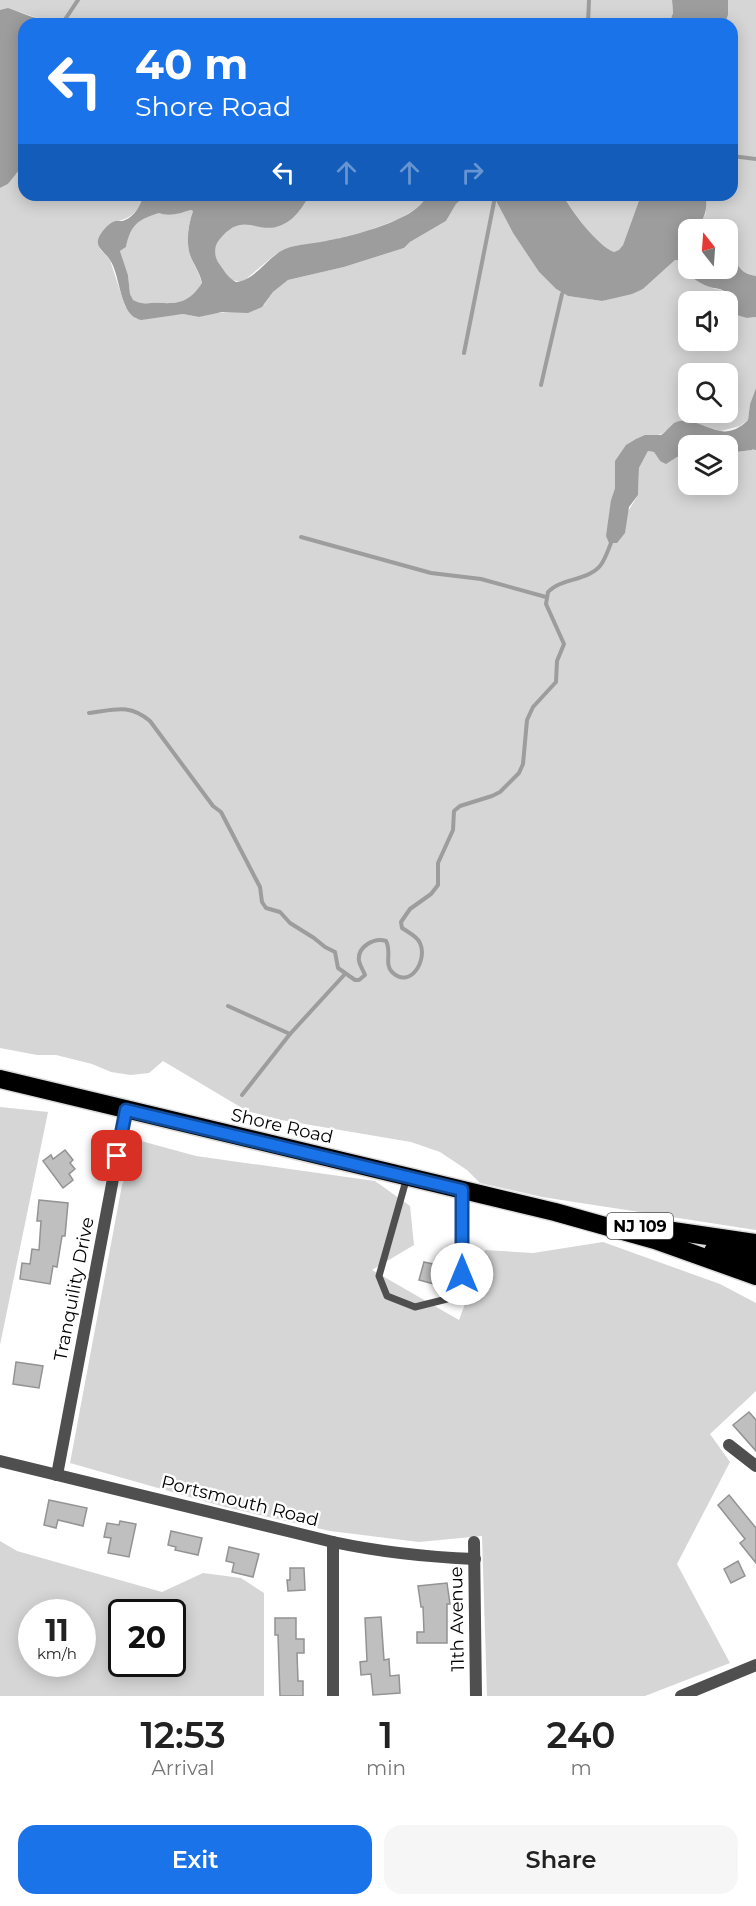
<!DOCTYPE html>
<html lang="en">
<head>
<meta charset="utf-8">
<style>
  body { margin:0; font-family:Montserrat,sans-serif; background:#f6f6f6; color:#222; height:100vh; display:flex; flex-direction:column; font-size:22px; white-space:nowrap }
  * { box-sizing:border-box; margin:0 }
  p { font-size:20px; color:#767676 }
  .icon { flex:none; width:33px; height:33px; fill:none; stroke:currentColor; stroke-width:2; stroke-linecap:round; stroke-linejoin:round }
  .map { position:relative; height:1696px; overflow:hidden }
  .side { display:flex; flex-direction:column; background:#fff; flex:1 }
  .side>* { flex:none }
  .guide { position:absolute; left:18px; top:18px; width:720px; height:183px; border-radius:18px; box-shadow:0 3px 15px #0003; background:#1a73e8; color:#fff; overflow:hidden }
  .needle { width:39px; rotate:343deg }
  .fabs { position:absolute; left:678px; top:219px; display:grid; gap:12px }
  .fabs a { display:grid; place-items:center; width:60px; height:60px; border-radius:12px; background:#fff; box-shadow:0 3px 15px #0003; font-size:30px }
  .speed { position:absolute; left:18px; top:1599px; display:flex; gap:12px; font-size:30px; font-weight:700; text-align:center }
  .speed>* { display:grid; place-content:center; width:78px; height:78px; border-radius:50%; background:#fff; box-shadow:0 3px 15px #0003; line-height:1 }
  .speed small { font-size:15px; font-weight:400 }
  .speed .limit { border:3px solid #111; border-radius:9px; background:#fff; color:#111 }
  .pin { position:absolute; display:grid; place-items:center; width:51px; height:51px; color:#fff; margin:-26px; border-radius:12px; box-shadow:0 3px 9px #0006 }
  .me { position:absolute; width:66px; margin:-33px; rotate:0deg; stroke-linejoin:round; filter:drop-shadow(0 0 4px #0008) }
  .turn { display:flex; align-items:center; gap:21px; height:126px; padding:0 18px; font-size:27px }
  .turn .icon { width:78px; height:78px; stroke-width:2.5 }
  .turn b { display:block; font-size:42px; line-height:51px }
  .lanes { display:flex; align-items:center; height:57px; padding:0 18px; background:#0003; justify-content:center; gap:30px; direction:ltr }
  .lanes .off { opacity:.35 }
  .eta { display:flex; justify-content:space-evenly; align-items:center; height:102px; text-align:center }
  .eta b { font-size:36px; font-weight:600; line-height:42px }
  .button { display:flex; gap:12px; margin-top:auto; padding:12px 18px }
  .button a { flex:1; height:69px; border-radius:18px; background:#1a73e8; color:#fff; font-size:24px; font-weight:600; line-height:69px; text-align:center }
  .button a+a { background:#f6f6f6; color:#222 }
  .map>svg:first-child { display:block }
  .green { fill:#d6d6d6; fill-rule:evenodd }
  .water { fill:#9d9d9d; fill-rule:evenodd }
  .lines { fill:none; stroke-linecap:round; stroke-linejoin:round }
  .stream { stroke:#9d9d9d; stroke-width:4 }
  .building { fill:#bfbfbf; stroke:#939393; stroke-width:1.5 }
  .highway-casing { stroke:#dbdbdb; stroke-width:21 }
  .lane { stroke:#4f4f4f; stroke-width:7 }
  .street { stroke:#4f4f4f; stroke-width:12 }
  .highway { stroke:#000; stroke-width:18 }
  .route-casing { stroke:#114b97; stroke-width:15 }
  .route { stroke:#1a73e8; stroke-width:10 }
  .labels { text-anchor:middle; stroke-width:5; stroke-linejoin:round; paint-order:stroke }
  .shield { fill:#fff; stroke:#4c4c4c; stroke-width:1.5 }
  .shield-label { font-size:16px; font-weight:bold; fill:#000 }
  .street-label { font-size:18px; fill:#000; stroke:#fff }
</style>
</head>
<body>
<div class="map">
<svg width="756" height="1696" viewBox="0 0 756 1696">
  <rect width="100%" height="100%" fill="#fff"/>
  <g class="green">
    <path d="M0 0H672L673 13 669 24H67L61 20C44 26 21 7 0 10Z"/>
    <path d="M728 0H756V276C737 273 742 264 728 257V230H696L706 213V195H732V24H725L728 15Z"/>
    <path d="M24 164V195H41L48 198 52 195H143C141 210 129 221 114 221L100 249 110 260 125 306 136 319 183 314 199 317 214 313 231 312 264 305 273 292 288 280 344 267 404 248 410 242 446 221 456 204 462 197 466 195H493L513 233 539 272 556 289 568 296 602 301 643 289 675 260H679L685 270 712 288 725 291 729 295 733 310 747 318 756 317V388L750 404 748 420 740 426 717 432 696 423 672 424C666 432 662 436 651 435L615 479V488L611 500 627 513 638 495 639 468 648 451 654 452 660 461 688 450V484H728V453L752 450 756 447V1230L542 1197 480 1183 467 1170 440 1152 411 1142 281 1120 247 1111 163 1061 149 1073 131 1075 111 1072 92 1064 56 1055H37L0 1048V188L8 184ZM688 302H728V340H688ZM688 374H728V412H688Z"/>
    <path d="M310 195H426L421 206 399 219 367 231 325 242 295 246 276 254 246 279 241 282 232 280C227 275 219 266 216 258 209 239 234 222 250 224 262 225 270 230 282 225 296 219 302 207 310 195Z"/>
    <path d="M563 195H641L623 245 619 251 614 252C598 246 571 211 563 195Z"/>
    <path d="M191 210 193 211C188 225 186 241 190 255 194 265 199 273 202 283 190 301 180 304 161 303 149 302 145 306 132 300L130 294 128 275 120 251 126 247C131 224 138 220 159 213 169 216 182 213 191 210Z"/>
    <path d="M0 1107 48 1112 0 1345Z"/>
    <path d="M141 1141 196 1156 375 1181 410 1206 414 1245 372 1270 459 1320 485 1250 533 1253 603 1242 720 1284 756 1303V1391L710 1434 730 1462 677 1564 730 1663 645 1696H487L482 1536 419 1542 330 1531 225 1507 70 1463 122 1185Z"/>
    <path d="M0 1541 17 1551 162 1592 203 1573 241 1578 264 1593V1696H0ZM32 1612H82V1664H32ZM122 1612H172V1664H122Z"/>
  </g>
  <g class="water">
    <path d="M672 0H728V15L725 24H669L673 13Z"/>
    <path d="M8 8C22 13 49 25 61 20L67 24H24V164L8 184 0 188V10Z"/>
    <path d="M143 195H310C302 207 296 219 282 225 257 236 244 209 219 240 214 246 214 255 218 262 223 269 228 278 236 282 256 280 267 257 285 249 298 244 312 244 326 241 348 237 422 219 426 195H466L456 204 446 221 410 242 404 248 344 267 288 280 273 292 262 307 248 313 222 312 199 317 183 314 141 320C119 316 121 276 110 260 106 253 94 247 99 237 102 231 109 223 115 221 119 220 121 222 125 220 134 217 142 204 143 195ZM191 210 193 211C188 225 186 242 190 255 194 265 200 273 202 283 190 301 180 304 161 303 149 302 145 306 133 300L130 294 128 275 120 251 126 247C131 224 138 220 159 213 169 217 181 213 191 210Z"/>
    <path d="M493 195H563C571 211 598 246 614 252L619 250 623 245 641 195H706C706 202 707 210 704 216 702 222 698 224 696 229L688 230V268H728V257C742 264 737 273 756 276V317L747 318 737 315C732 309 732 300 728 294 723 288 716 289 710 287 695 282 686 273 679 260H675L643 289 632 294 602 301 568 296 556 289 539 272 513 233Z"/>
    <path d="M756 388V447L752 450 728 453V446H688V450L666 464 660 461 654 452 648 451 639 468 638 495 629 507 625 533 617 543H609L606 536 611 500 615 488V461L626 445 636 439 645 435H661C668 431 671 422 680 421 704 417 721 447 748 420L750 404Z"/>
  </g>
  <g class="lines">
    <g class="stream">
      <path d="M64 21 78 0"/>
      <path d="M588 24 589 0"/>
      <path d="M732 156 756 159"/>
      <path d="M464 353 495 197"/>
      <path d="M541 385 562 294"/>
      <path d="M755 448H756"/>
      <path d="M301 537 431 573 481 579 546 597"/>
      <path d="M89 713C114 710 129 703 150 721L213 806 221 812 260 887 262 902 266 908 280 912 290 923 314 938 325 947 335 952 338 968 355 980H359L365 975C363 970 360 966 359 961 357 947 374 937 386 941 392 952 384 964 392 972 410 990 428 960 420 943 418 937 408 932 402 928L401 922 410 909 431 894 438 885V863L453 830 454 811 460 806 492 796 500 792 519 773 523 764 527 720 533 707 556 682 557 661 564 644 546 604 548 592C561 578 587 581 600 566 605 560 608 550 611 543"/>
      <path d="M228 1006 290 1034"/>
      <path d="M242 1095 290 1034 345 974"/>
    </g>
  </g>
  <g class="building">
    <path d="M65 1150 73 1160 70 1163 75 1169 69 1174 73 1180 63 1188 43 1161 51 1155 53 1159Z"/>
    <path d="M39 1200 68 1203 65 1236H62L57 1267 53 1266 50 1284 20 1279 22 1263 30 1264 32 1249 39 1250 41 1221H37Z"/>
    <path d="M435 1260 451 1264 445 1287 419 1280 424 1262 433 1264Z"/>
    <path d="M16 1362 43 1366 39 1388 13 1384Z"/>
    <path d="M749 1412 756 1420V1451L733 1425Z"/>
    <path d="M729 1495 756 1528V1563L740 1543 745 1539 718 1505Z"/>
    <path d="M49 1500 87 1508 83 1526 58 1520 56 1528 44 1525Z"/>
    <path d="M120 1521 136 1524 129 1557 108 1553 111 1538 104 1537 107 1523 119 1525Z"/>
    <path d="M171 1531 202 1538 198 1555 175 1550 176 1547 168 1545Z"/>
    <path d="M229 1547 259 1554 253 1577 232 1572 234 1563 226 1561Z"/>
    <path d="M738 1561 745 1576 731 1583 724 1569Z"/>
    <path d="M290 1568H304L305 1590 288 1591 287 1580H290Z"/>
    <path d="M447 1583 450 1604H447V1643H417V1632H424L423 1607H421L418 1586Z"/>
    <path d="M381 1617 384 1660 389 1659 390 1676 399 1675 400 1693 373 1695 371 1674 361 1675 360 1662 367 1661 365 1618Z"/>
    <path d="M275 1618H296V1639H304V1653H297L298 1681H303V1696H280L278 1635H275Z"/>
  </g>
  <g class="lines">
    <defs>
      <g id="highway">
        <path d="M0 1079 555 1212 655 1240 756 1276"/>
        <path d="M639 1226 756 1243"/>
        <path d="M713 1251 756 1258"/>
      </g>
    </defs>
    <use href="#highway" class="highway-casing"/>
    <path class="lane" d="M407 1177 379 1276 387 1296 415 1307 447 1299 462 1274V1191"/>
    <g class="street">
      <path d="M729 1445 756 1466"/>
      <path d="M0 1461 333 1542C380 1552 426 1557 475 1559"/>
      <path d="M57 1475 126 1110"/>
      <path d="M333 1542V1696"/>
      <path d="M474 1542 476 1696"/>
      <path d="M681 1696 756 1665"/>
    </g>
    <use href="#highway" class="highway"/>
  </g>
  <g class="lines">
    <defs>
      <path id="route" d="M117 1156 126 1110 462 1190V1274"/>
    </defs>
    <use href="#route" class="route-casing"/>
    <use href="#route" class="route"/>
  </g>
  <g class="labels">
    <rect class="shield" x="607" y="1213" width="66" height="26" rx="4.5"/>
    <g class="shield-label">
      <text x="640" y="1232">NJ 109</text>
    </g>
    <g class="street-label">
      <text transform="translate(282 1126) rotate(13)" y="6">Shore Road</text>
      <text transform="translate(74 1289) rotate(-79)" y="6">Tranquility Drive</text>
      <text transform="translate(240 1501) rotate(14)" y="6">Portsmouth Road</text>
      <text transform="translate(457 1619) rotate(-91)" y="6">11th Avenue</text>
    </g>
  </g>
</svg>
<div class="fabs">
<a><svg class="needle" viewBox="-14 -14 28 28"><path d="M0-13l5 13h-10z" fill="#e53935"/><path d="M0 13l5-13h-10z" fill="#767676"/></svg></a>
<a><svg class="icon" aria-label="sound" viewBox="0 0 24 24"><path d="M4 9h4l5-4v14l-5-4H4zM17 9q2 3 0 6"/></svg></a>
<a><svg class="icon" aria-label="search" viewBox="0 0 24 24"><circle cx="10" cy="10" r="6"/><path d="M15 15l6 6"/></svg></a>
<a><svg class="icon" aria-label="layers" viewBox="0 0 24 24"><path d="M12 4l9 5-9 5-9-5zM3 14l9 5 9-5"/></svg></a>
</div>
<div class="speed"><div>11<small>km/h</small></div><div class="limit">20</div></div>
<div class="pin" style="left:117px;top:1156px;background:#d93025"><svg class="icon" aria-label="arrive" viewBox="0 0 24 24"><path d="M6 21V4h12l-3 4 3 4H6"/></svg></div>
<svg class="me" style="left:462px;top:1274px" viewBox="-20 -20 40 40"><circle r="19" fill="#fff"/><path d="M0-13L10 11 0 6-10 11z" fill="#1a73e8"/></svg>
<div class="guide">
<div class="turn"><svg class="icon" aria-label="left" viewBox="0 0 24 24"><path d="M17 20v-9H6M10 6l-5 5 5 5"/></svg><div><b>40 m</b>Shore Road</div></div>
<div class="lanes"><svg class="icon" aria-label="left" viewBox="0 0 24 24"><path d="M17 20v-9H6M10 6l-5 5 5 5"/></svg><svg class="icon off" aria-label="ahead" viewBox="0 0 24 24"><path d="M12 20V5M6 11l6-6 6 6"/></svg><svg class="icon off" aria-label="ahead" viewBox="0 0 24 24"><path d="M12 20V5M6 11l6-6 6 6"/></svg><svg class="icon off" aria-label="right" viewBox="0 0 24 24"><path d="M7 20v-9h11M14 6l5 5-5 5"/></svg></div>
</div>
</div>
<section class="side">
<div class="eta">
<div><b>12:53</b><p>Arrival</p></div>
<div><b>1</b><p>min</p></div>
<div><b>240</b><p>m</p></div>
</div>
<div class="button"><a>Exit</a><a>Share</a></div>
</section>
</body>
</html>
